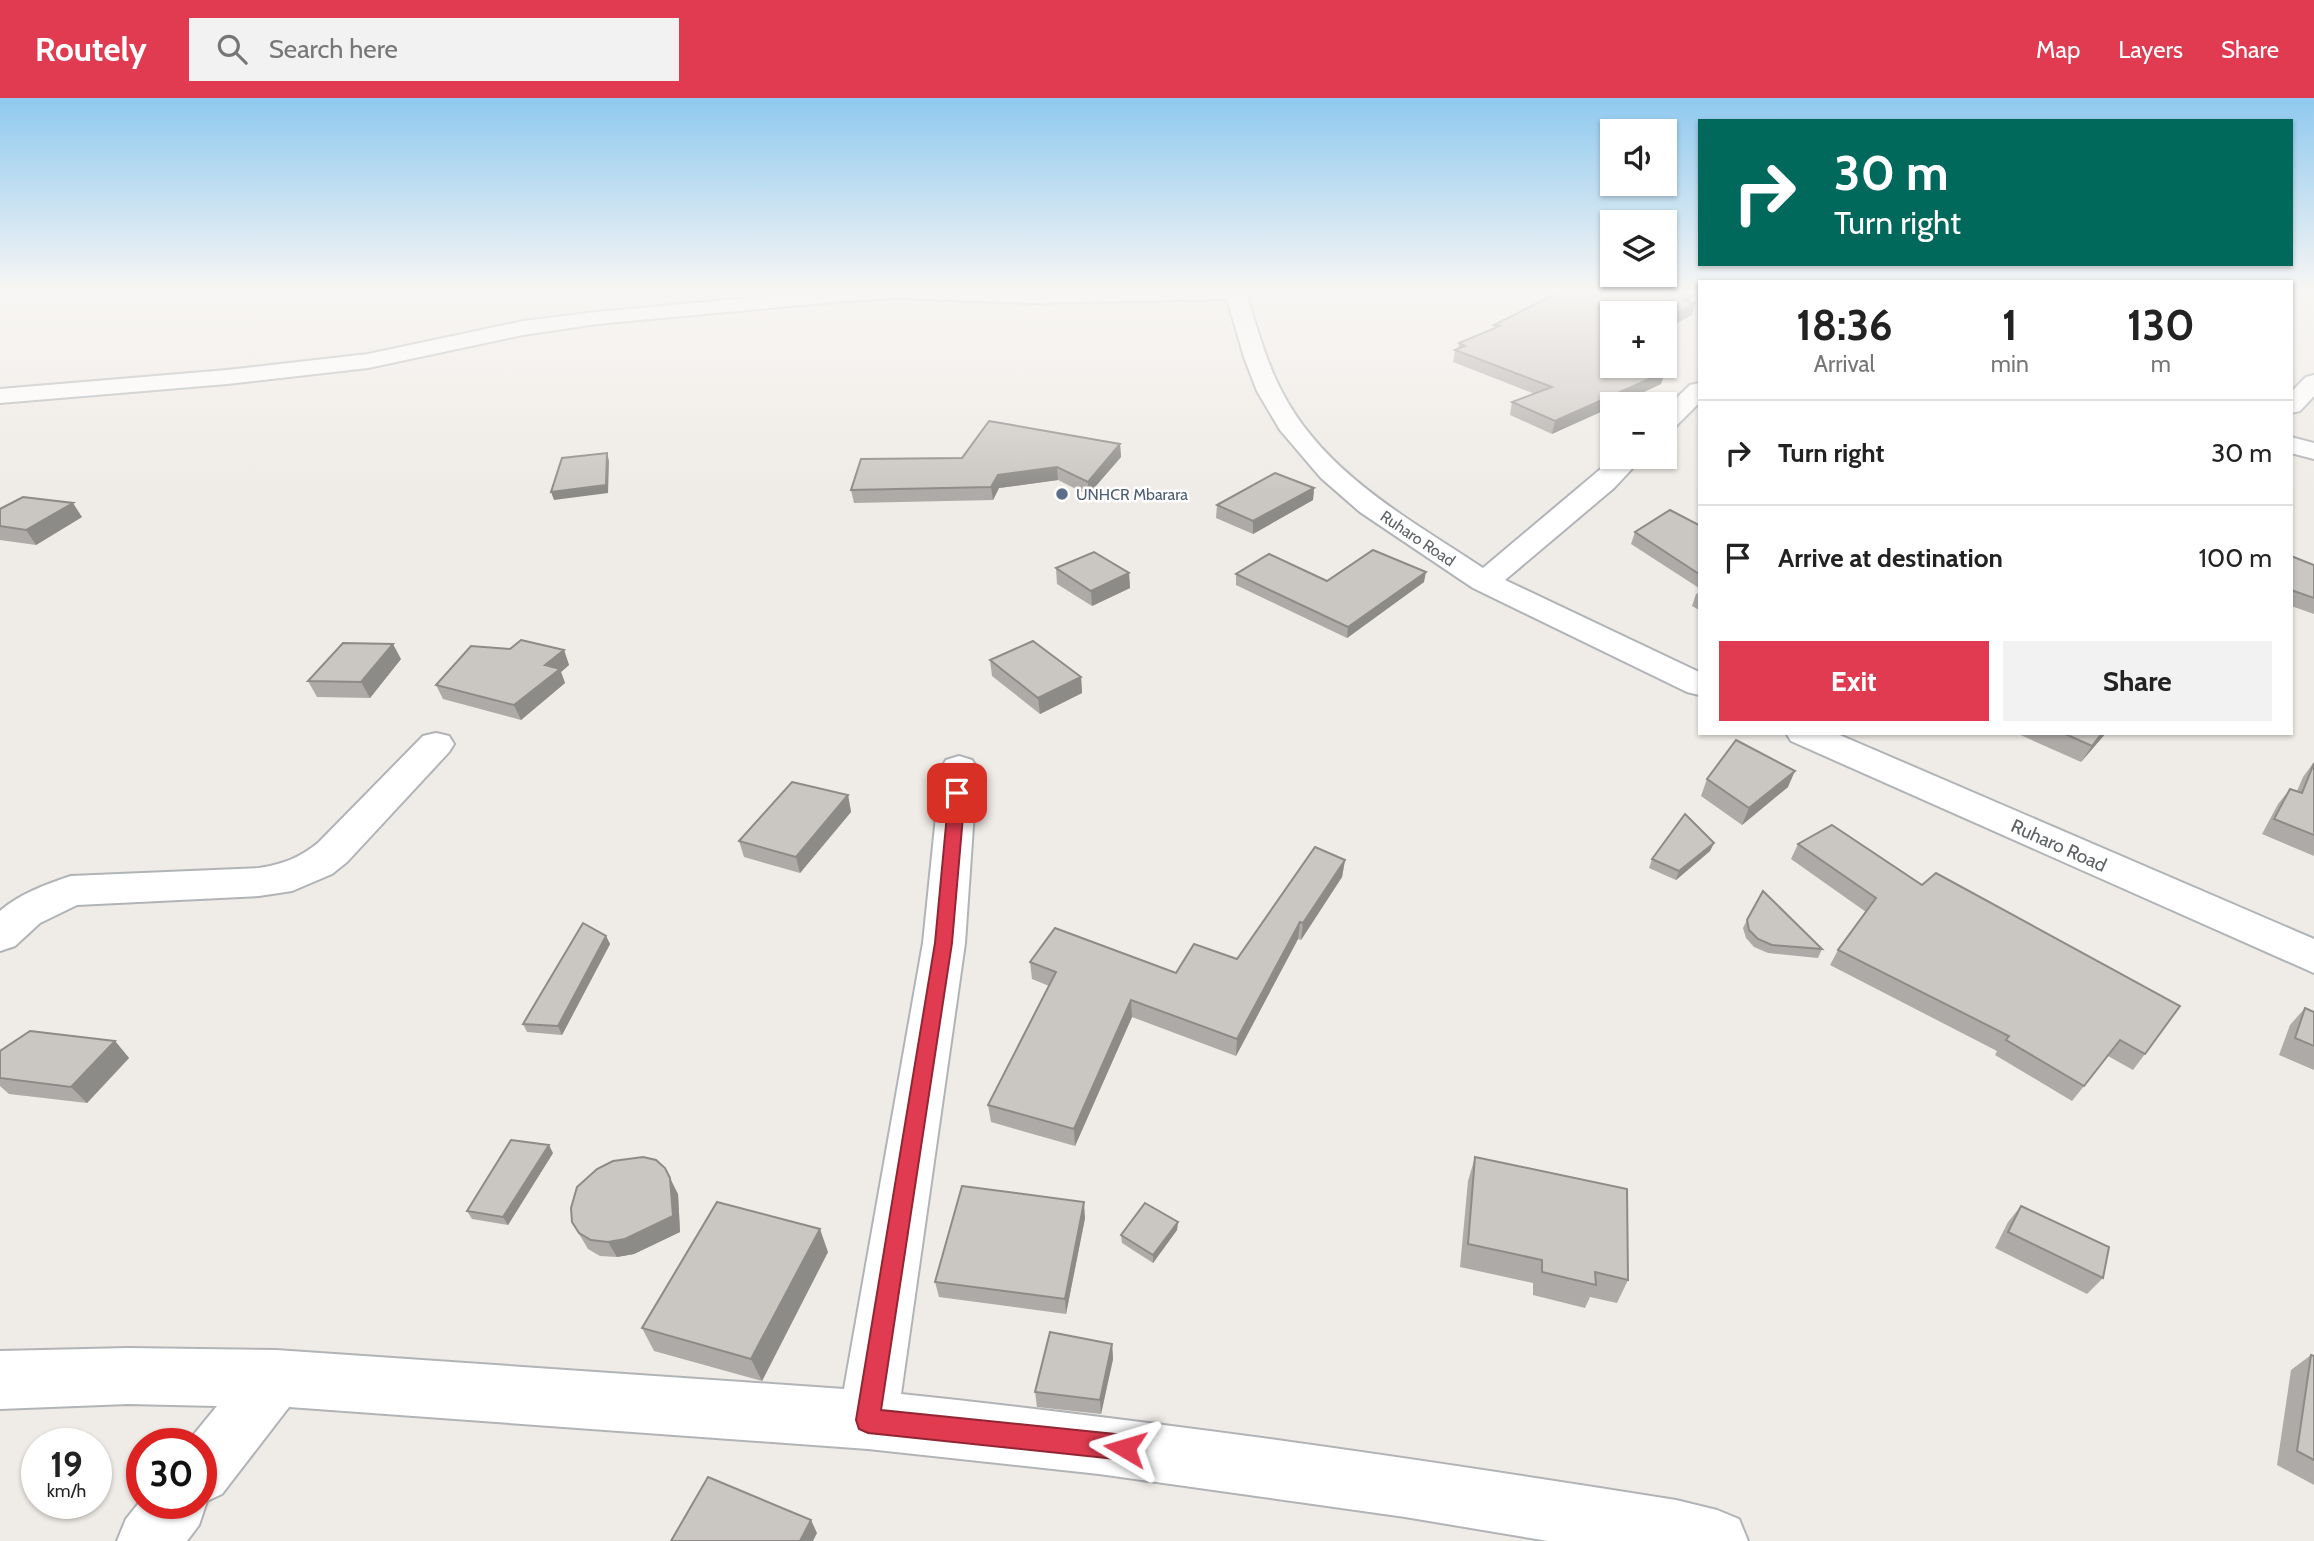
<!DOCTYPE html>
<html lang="en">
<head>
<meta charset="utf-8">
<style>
  body { margin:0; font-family:Cabin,sans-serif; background:#f2f2f2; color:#222; height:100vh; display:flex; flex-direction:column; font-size:26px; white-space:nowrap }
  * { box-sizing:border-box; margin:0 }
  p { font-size:23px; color:#767676 }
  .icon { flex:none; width:38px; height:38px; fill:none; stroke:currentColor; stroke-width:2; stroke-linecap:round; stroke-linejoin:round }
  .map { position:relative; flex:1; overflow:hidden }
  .drawer { position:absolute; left:1698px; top:182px; width:595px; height:455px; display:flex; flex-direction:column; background:#fff; border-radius:0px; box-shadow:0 2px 5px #0004 }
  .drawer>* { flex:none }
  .guide { position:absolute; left:1698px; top:21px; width:595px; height:147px; border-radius:0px; box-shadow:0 2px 5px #0004; background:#00695c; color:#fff; overflow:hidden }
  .fabs { position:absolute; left:1600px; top:21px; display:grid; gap:14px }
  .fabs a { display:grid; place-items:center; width:77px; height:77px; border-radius:0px; background:#fff; box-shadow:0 2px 5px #0004; font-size:35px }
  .speed { position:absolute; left:21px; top:1330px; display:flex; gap:14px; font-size:35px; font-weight:700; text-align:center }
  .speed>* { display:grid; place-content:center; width:91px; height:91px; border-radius:50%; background:#fff; box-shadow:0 2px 5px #0004; line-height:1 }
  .speed small { font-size:18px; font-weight:400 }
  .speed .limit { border:10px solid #d22; background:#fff; color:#111 }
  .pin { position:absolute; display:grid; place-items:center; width:60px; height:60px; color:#fff; margin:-30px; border-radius:14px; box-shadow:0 4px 10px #0006 }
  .me { position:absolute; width:77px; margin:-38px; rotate:277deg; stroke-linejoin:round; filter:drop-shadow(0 0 5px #0008) }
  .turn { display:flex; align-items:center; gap:24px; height:147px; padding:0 21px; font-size:32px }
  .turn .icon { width:91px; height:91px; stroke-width:2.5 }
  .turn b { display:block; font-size:49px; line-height:60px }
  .eta { display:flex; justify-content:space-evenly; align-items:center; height:119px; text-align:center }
  .eta b { font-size:42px; font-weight:700; line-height:49px }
  .action { display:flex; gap:14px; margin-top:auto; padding:14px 21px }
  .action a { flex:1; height:80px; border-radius:0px; background:#e03b50; color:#fff; font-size:28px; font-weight:700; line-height:80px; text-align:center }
  .action a+a { background:#f2f2f2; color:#222 }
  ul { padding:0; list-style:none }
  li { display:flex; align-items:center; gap:21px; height:105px; padding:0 21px; border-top:2px solid #e0e0e0 }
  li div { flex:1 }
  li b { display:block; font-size:26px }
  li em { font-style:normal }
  header { display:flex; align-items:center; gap:42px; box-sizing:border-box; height:98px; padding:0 35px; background:#e03b50; color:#fff }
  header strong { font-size:33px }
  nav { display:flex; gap:38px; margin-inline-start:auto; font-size:24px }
  .search { width:490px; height:63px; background:#f2f2f2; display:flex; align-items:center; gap:18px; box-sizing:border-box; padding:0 24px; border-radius:0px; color:#767676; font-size:26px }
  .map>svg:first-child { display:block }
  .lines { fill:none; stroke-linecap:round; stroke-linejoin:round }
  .minor-casing { stroke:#b1b4b7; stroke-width:4 }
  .minor { fill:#fff; fill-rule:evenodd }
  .wall { fill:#aeaaa7 }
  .shaded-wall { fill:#8d8b88 }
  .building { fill:#cac6c2; stroke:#8d8b88; stroke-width:2 }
  .route { fill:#e03b50; stroke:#922634; stroke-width:2 }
  .service-dot { fill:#5c6f8a; stroke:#fff; stroke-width:2.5 }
  .labels { text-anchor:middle; stroke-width:5; stroke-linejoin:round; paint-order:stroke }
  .far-service-label { font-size:16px; fill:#4e5e75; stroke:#fff; text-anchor:start }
  .far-street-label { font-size:16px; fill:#5d6265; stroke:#fff }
  .street-label { font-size:19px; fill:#5d6265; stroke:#fff }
</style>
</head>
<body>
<header>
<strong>Routely</strong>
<div class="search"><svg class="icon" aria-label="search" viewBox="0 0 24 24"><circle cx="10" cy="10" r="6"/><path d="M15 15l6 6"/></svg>Search here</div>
<nav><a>Map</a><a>Layers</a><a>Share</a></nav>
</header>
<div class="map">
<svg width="2314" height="1443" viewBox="0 0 2314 1443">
  <rect width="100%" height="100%" fill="#efebe6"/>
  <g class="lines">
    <defs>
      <g id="minor">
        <path d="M836 192H1245C1256 226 1265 261 1281 292 1323 375 1409 421 1483 470L1615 359H1643L1614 390 1505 482 1699 574V597L1687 594 1473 490 1360 414 1321 380 1280 332 1257 293 1244 259 1227 201 1033 205 896 200 845 203 597 226 523 237 368 270 227 286 0 305V291L227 272 368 256 523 223 597 214Z"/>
        <path d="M2314 277V298L2300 313 2291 315V294L2306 279Z"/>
        <path d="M1699 285V305L1673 331 1664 334V312L1690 287Z"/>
        <path d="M2291 339 2314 345V361L2291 355Z"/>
        <path d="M436 635 449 638 454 646 449 654 347 764 332 776 292 793 259 798 77 807 40 825 15 848 0 853V813C19 796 47 786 71 778L259 770C283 766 300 760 319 744L423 638Z"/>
        <path d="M1786 635H1835L2314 841V875L1791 643Z"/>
        <path d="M959 658 972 662 977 670 965 845 901 1296C1161 1323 1418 1361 1676 1402L1717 1412 1739 1421 1748 1443H1548L1405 1419 1099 1376 868 1351 289 1309 222 1396 207 1403 199 1427 187 1443H117L126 1421 142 1401V1405H201V1346H186L217 1308 128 1306 0 1311V1253L128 1250 276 1252 844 1291 923 845 941 670 946 662Z"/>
      </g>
    </defs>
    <use href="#minor" class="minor-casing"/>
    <use href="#minor" class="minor"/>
  </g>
  <g class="wall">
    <path d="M1690 204 1692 217 1612 215V268L1665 274 1661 286 1618 306H1612L1552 336 1510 317 1512 304 1535 296 1453 264 1455 252 1458 251 1459 245 1494 231V227Z"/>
    <path d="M1120 346 1121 359 1088 397 1058 382 999 390 993 402 854 405 851 392 962 360Z"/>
    <path d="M1314 390 1313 402 1253 436 1216 420 1217 407Z"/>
    <path d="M0 411 82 419 36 447 0 442Z"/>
    <path d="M1699 427V490L1631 446 1635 434Z"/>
    <path d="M2291 458 2314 467V516L2291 508Z"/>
    <path d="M1056 470 1129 475 1130 490 1092 508 1057 486Z"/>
    <path d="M1236 476 1327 483 1424 484 1347 540 1236 487Z"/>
    <path d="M1699 495V512L1692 508 1696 496Z"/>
    <path d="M510 551 564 552 569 567 561 574 565 585 521 622 443 601 436 587Z"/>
    <path d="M401 561 370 600 317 599 308 583Z"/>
    <path d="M990 562 1081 579 1082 595 1040 616 992 578Z"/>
    <path d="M2016 635H2106L2081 664Z"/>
    <path d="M2314 664V758L2262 736 2278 706 2290 691 2297 693 2303 679Z"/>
    <path d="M1707 681 1788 689 1742 727 1701 698Z"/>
    <path d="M848 697 851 714 800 775 744 759 739 743Z"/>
    <path d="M1714 745 1710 753 1676 782 1649 770 1652 761Z"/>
    <path d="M1798 746 2145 956 2133 972 2108 958 2072 1003 1995 957 1997 953 1830 867 1838 852 1866 814 1791 761Z"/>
    <path d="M1345 762 1342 779 1301 842 1298 841 1236 958 1132 919 1075 1048 991 1024 988 1007 1049 888 1032 881 1030 864 1176 875 1237 861Z"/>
    <path d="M1747 822 1822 851 1818 860 1768 855 1754 849 1746 840 1743 830Z"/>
    <path d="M606 838 610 846 562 937 527 934 523 926Z"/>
    <path d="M2305 910 2314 914V972L2279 957 2290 927Z"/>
    <path d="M115 943 129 960 87 1005 9 996 0 988V953Z"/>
    <path d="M553 1055 508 1127 472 1121 467 1113Z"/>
    <path d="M1475 1059 1628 1182 1617 1205 1590 1199 1585 1210 1533 1197V1185L1460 1169 1468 1083Z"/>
    <path d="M678 1096 680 1134 634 1156 617 1159 600 1158 588 1151 572 1124Z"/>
    <path d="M2021 1108 2103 1180 2087 1196 1995 1150 2008 1124Z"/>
    <path d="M1085 1120 1066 1216 939 1199 935 1184Z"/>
    <path d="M1178 1124 1177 1132 1153 1165 1122 1145 1121 1137Z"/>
    <path d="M828 1154 762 1283 654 1253 642 1230Z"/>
    <path d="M1112 1246 1113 1261 1101 1316 1037 1309 1035 1294Z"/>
    <path d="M2311 1257 2314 1258V1387L2277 1367 2291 1272Z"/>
  </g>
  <g class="shaded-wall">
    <path d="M1692 198 1689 208 1695 205 1692 217 1664 232V222L1684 202Z"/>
    <path d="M1665 274 1661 286 1618 306H1612V309L1552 336 1555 323Z"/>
    <path d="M1120 346 1121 359 1088 397V384Z"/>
    <path d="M607 355 609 363 608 395 554 402 551 394Z"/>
    <path d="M1057 369 1058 382 999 390 993 402 991 389 998 377Z"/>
    <path d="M1314 390 1313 402 1253 436V423Z"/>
    <path d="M73 405 82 419 36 447 26 432Z"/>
    <path d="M1426 474 1424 484 1347 540 1348 529Z"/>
    <path d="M1129 475 1130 490 1092 508 1091 493Z"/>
    <path d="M393 546 401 561 370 600 361 584Z"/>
    <path d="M564 552 569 567 561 574 565 585 521 622 514 607 545 567Z"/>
    <path d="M1081 579 1082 595 1040 616 1038 600Z"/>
    <path d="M2102 635H2106L2081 664 2092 648Z"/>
    <path d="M1795 673 1788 689 1742 727 1749 710Z"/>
    <path d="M848 697 851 714 800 775 796 759Z"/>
    <path d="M1714 745 1710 753 1676 782 1679 773Z"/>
    <path d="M1345 762 1342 779 1301 842 1303 825Z"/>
    <path d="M1300 824 1298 841 1236 958 1237 941Z"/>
    <path d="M606 838 610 846 562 937 558 928Z"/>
    <path d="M1131 902 1132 919 1075 1048 1074 1031Z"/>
    <path d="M115 943 129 960 87 1005 71 989Z"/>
    <path d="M549 1047 553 1055 508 1127 503 1119Z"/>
    <path d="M670 1080 678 1096 680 1134 634 1156 617 1159 608 1144Z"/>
    <path d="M1084 1104 1085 1120 1066 1216 1065 1201Z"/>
    <path d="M1178 1124 1177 1132 1153 1165V1157Z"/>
    <path d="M820 1131 828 1154 762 1283 751 1261Z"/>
    <path d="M1112 1246 1113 1261 1101 1316 1100 1302Z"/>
    <path d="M811 1422 817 1435 813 1443H800Z"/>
  </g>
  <g class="building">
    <path d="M1563 192H1669L1692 198 1684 202 1695 205 1664 222V215H1612V250L1605 254 1612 256V268H1645L1665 274 1555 323 1512 304 1552 289 1455 252 1465 248 1459 245 1500 228 1494 227Z"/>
    <path d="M989 323 1120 346 1088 384 1057 369 998 377 991 389 851 392 861 361 962 360Z"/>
    <path d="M607 355 606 387 551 394 562 360Z"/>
    <path d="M1275 375 1314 390 1253 423 1217 407Z"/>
    <path d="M23 399 73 405 26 432 0 428V411Z"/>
    <path d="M1670 412 1699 427V476L1635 434Z"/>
    <path d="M1373 452 1426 474 1348 529 1236 476 1269 456 1327 483Z"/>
    <path d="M1094 454 1129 475 1091 493 1056 470Z"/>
    <path d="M2291 458 2314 467V500L2291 492Z"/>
    <path d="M521 542 564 552 545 567 560 571 514 607 436 587 471 548 510 551Z"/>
    <path d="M1033 543 1081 579 1038 600 990 562Z"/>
    <path d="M343 545 393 546 361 584 308 583Z"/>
    <path d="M2063 635H2102L2092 648Z"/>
    <path d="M1736 642 1795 673 1749 710 1707 681Z"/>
    <path d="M2314 665V737L2274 721 2290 691 2302 695Z"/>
    <path d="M792 684 848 697 796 759 739 743Z"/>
    <path d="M1685 716 1714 745 1679 773 1652 761Z"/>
    <path d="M1832 727 1922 787 1936 775 2180 908 2145 956 2120 942 2084 988 2006 942 2009 938 1838 852 1876 800 1798 746Z"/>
    <path d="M1315 749 1345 762 1303 825 1300 824 1237 941 1131 902 1074 1031 988 1007 1056 874 1030 864 1055 830 1176 875 1194 846 1237 861Z"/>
    <path d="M1763 793 1822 851 1772 847 1758 841 1749 832 1747 822Z"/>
    <path d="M583 825 606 838 558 928 523 926Z"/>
    <path d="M2305 910 2314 914V948L2295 940Z"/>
    <path d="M30 933 115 943 71 989 0 980V953Z"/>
    <path d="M511 1042 549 1047 503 1119 467 1113Z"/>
    <path d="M643 1059 656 1062 665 1070 670 1080 673 1118 625 1141 608 1144 591 1142 579 1135 572 1124 571 1110 577 1089 597 1071 613 1063Z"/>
    <path d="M1475 1059 1627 1091 1628 1182 1595 1174 1596 1187 1542 1174V1162L1468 1146Z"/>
    <path d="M962 1088 1084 1104 1065 1201 935 1184Z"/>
    <path d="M717 1104 820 1131 751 1261 642 1230Z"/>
    <path d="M1145 1105 1178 1124 1153 1157 1121 1137Z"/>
    <path d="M2021 1108 2109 1149 2103 1180 2008 1134Z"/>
    <path d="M1050 1234 1112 1246 1100 1302 1035 1294Z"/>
    <path d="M2311 1257 2314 1258V1362L2297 1353Z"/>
    <path d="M708 1379 811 1422 800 1443H671Z"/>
  </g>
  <linearGradient id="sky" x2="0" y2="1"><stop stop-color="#8fc9ef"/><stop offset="0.49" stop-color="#f8f6f4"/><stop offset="1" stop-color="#f8f6f4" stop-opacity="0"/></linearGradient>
  <rect width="2314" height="394" fill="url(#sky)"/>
  <path class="route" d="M957 689 965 695 952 845 881 1312 1125 1337 1133 1341 1137 1350 1133 1358 1125 1362 868 1335 859 1331 856 1322 935 845 949 695Z"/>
  <circle class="service-dot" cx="1062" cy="396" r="7"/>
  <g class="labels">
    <g class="far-service-label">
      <text x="1076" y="402">UNHCR Mbarara</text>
    </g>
    <g class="far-street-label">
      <text transform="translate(1418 440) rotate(34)" y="6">Ruharo Road</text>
    </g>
    <g class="street-label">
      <text transform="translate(2059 747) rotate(24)" y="7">Ruharo Road</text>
    </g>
  </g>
</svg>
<div class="fabs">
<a><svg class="icon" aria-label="sound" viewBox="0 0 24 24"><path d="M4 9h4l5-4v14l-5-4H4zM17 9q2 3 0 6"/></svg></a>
<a><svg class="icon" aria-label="layers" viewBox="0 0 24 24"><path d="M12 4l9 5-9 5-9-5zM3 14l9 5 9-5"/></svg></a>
<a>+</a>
<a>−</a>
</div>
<div class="speed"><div>19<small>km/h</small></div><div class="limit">30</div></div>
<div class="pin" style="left:957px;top:695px;background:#d93025"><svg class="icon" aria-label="arrive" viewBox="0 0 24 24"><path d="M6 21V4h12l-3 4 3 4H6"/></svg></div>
<svg class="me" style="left:1125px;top:1350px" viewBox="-20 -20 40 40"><path d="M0-17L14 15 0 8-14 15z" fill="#e03b50" stroke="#fff" stroke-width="4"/></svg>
<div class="guide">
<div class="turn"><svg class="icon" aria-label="right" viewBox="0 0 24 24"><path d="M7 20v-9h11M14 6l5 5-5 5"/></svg><div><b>30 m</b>Turn right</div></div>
</div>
<section class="drawer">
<div class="eta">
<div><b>18:36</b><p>Arrival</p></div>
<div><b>1</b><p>min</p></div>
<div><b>130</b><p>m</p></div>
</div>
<ul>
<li><svg class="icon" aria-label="right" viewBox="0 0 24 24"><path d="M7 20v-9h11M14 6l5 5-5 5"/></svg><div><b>Turn right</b></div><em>30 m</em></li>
<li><svg class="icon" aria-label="arrive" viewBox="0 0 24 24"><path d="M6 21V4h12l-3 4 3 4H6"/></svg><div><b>Arrive at destination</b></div><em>100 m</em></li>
</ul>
<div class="action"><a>Exit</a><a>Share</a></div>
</section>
</div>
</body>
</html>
